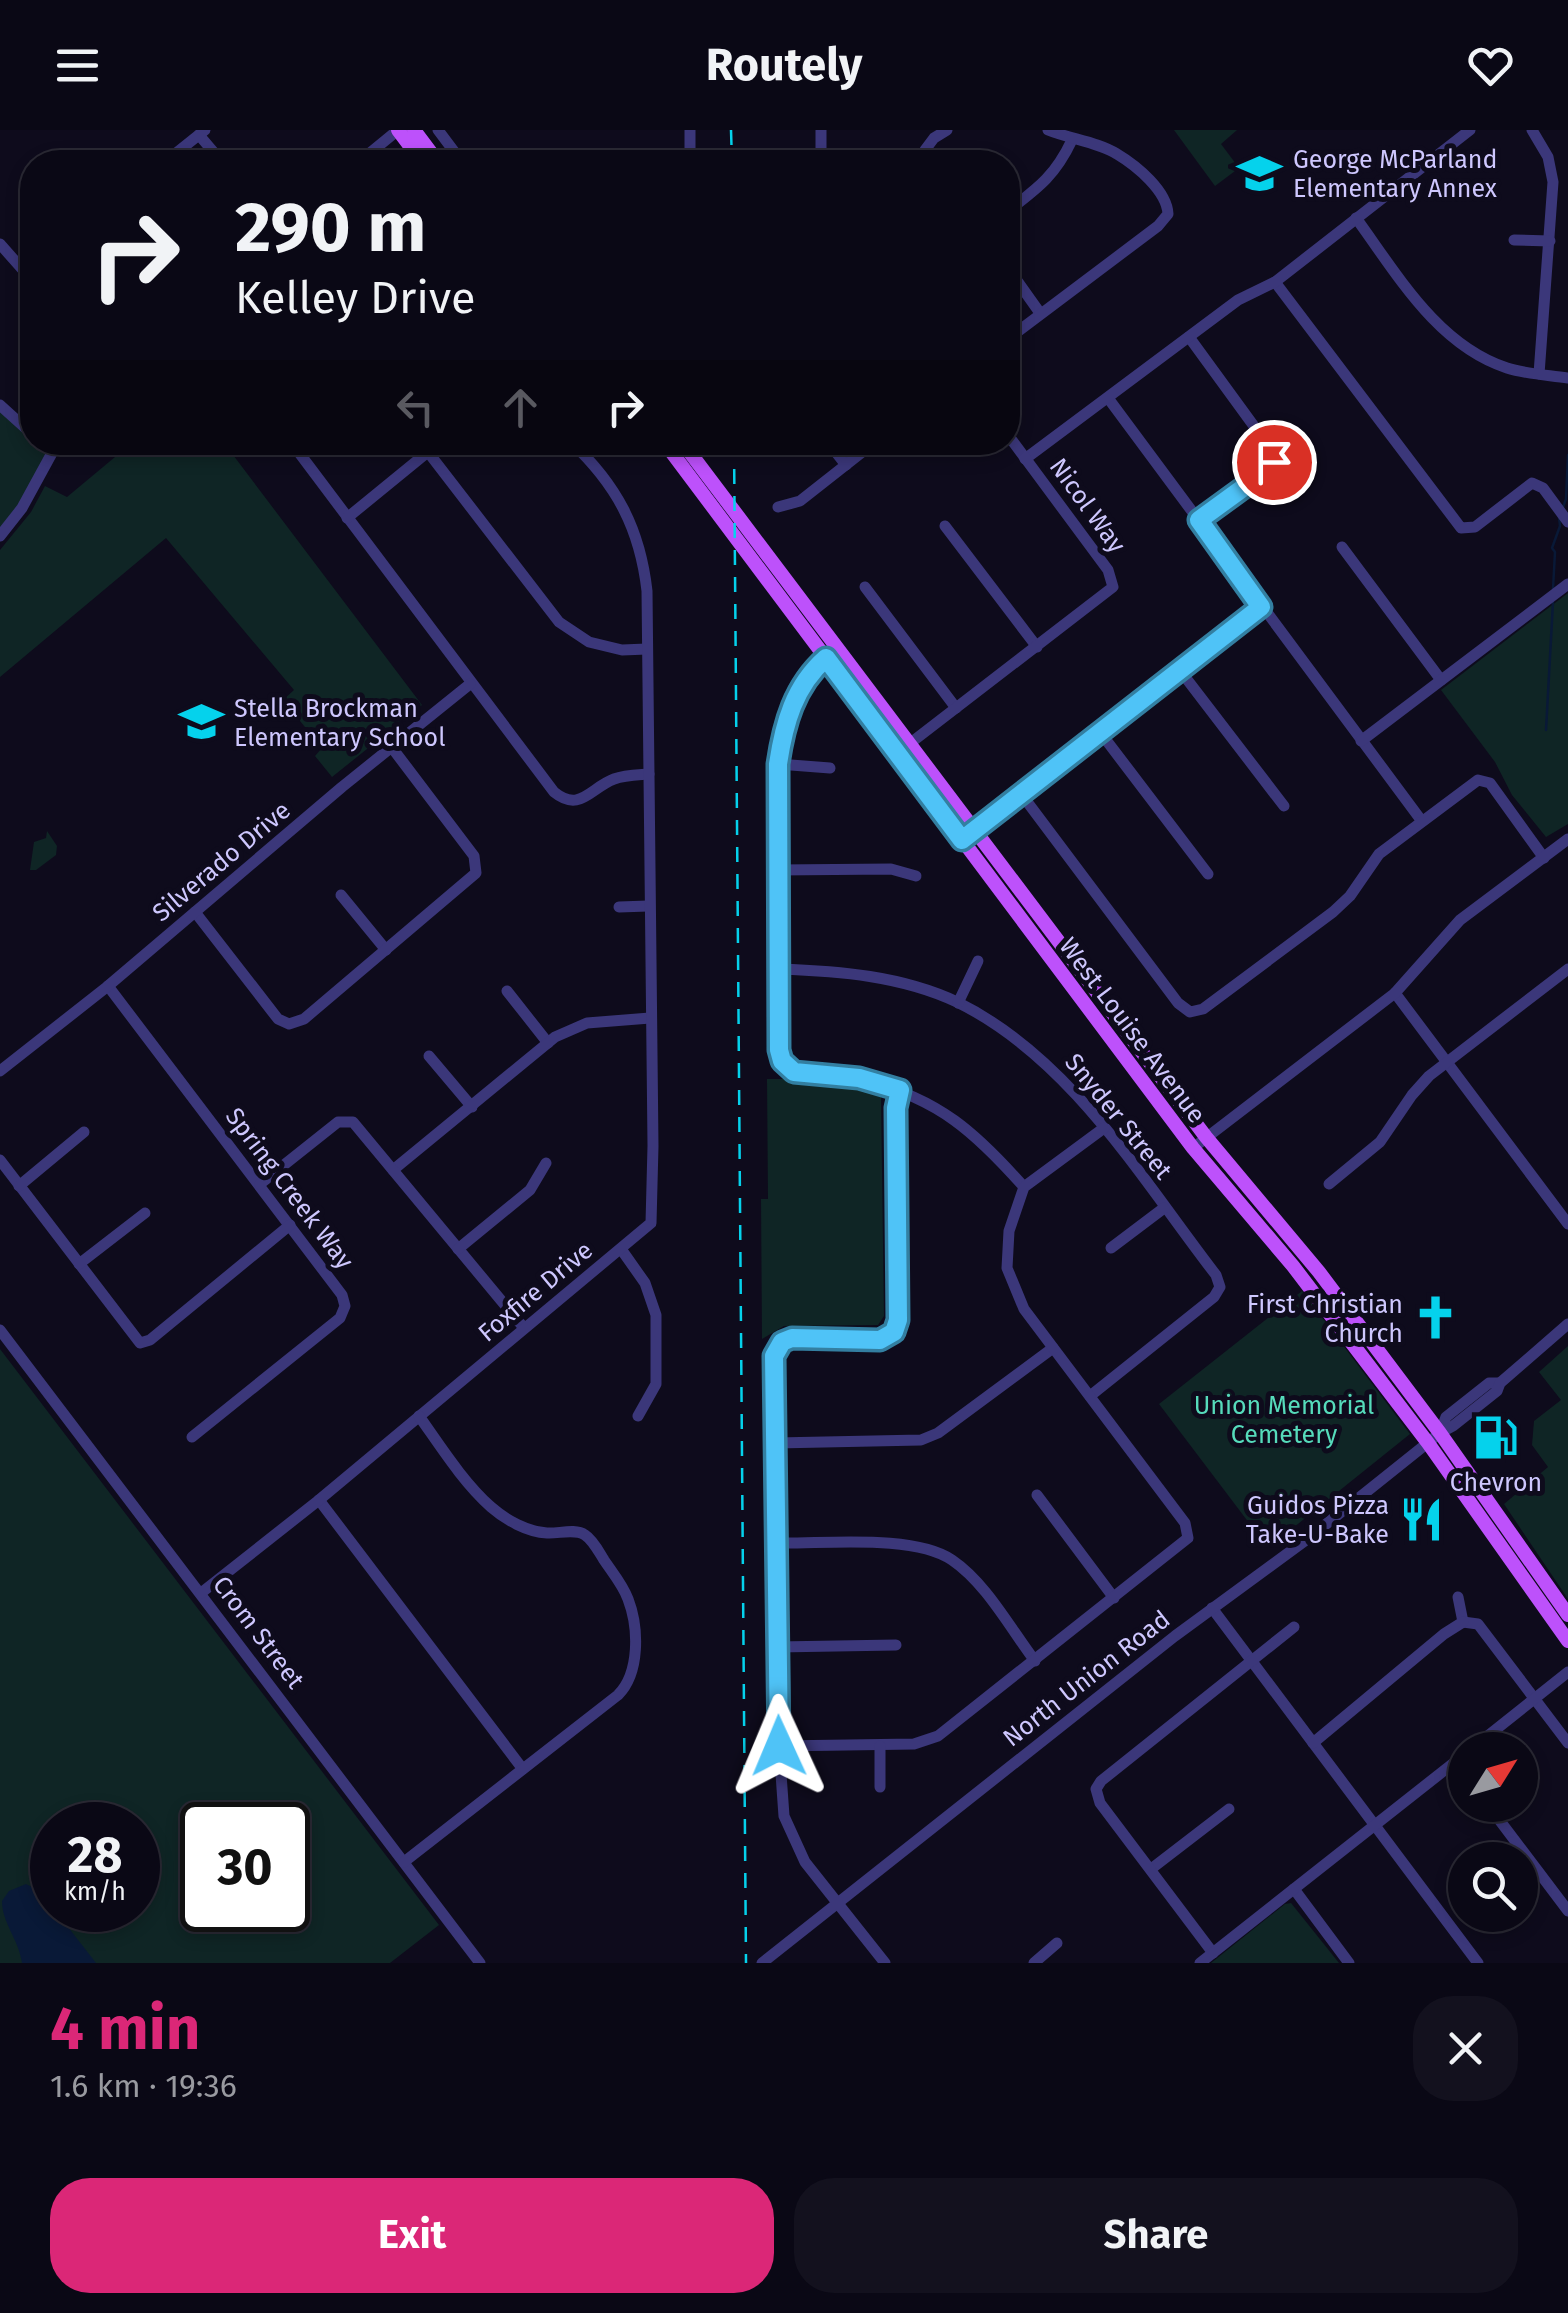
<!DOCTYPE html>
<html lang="en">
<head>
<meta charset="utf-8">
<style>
  body { margin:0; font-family:"Fira Sans",sans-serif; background:#13111e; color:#f1f3f6; height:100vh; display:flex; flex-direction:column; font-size:38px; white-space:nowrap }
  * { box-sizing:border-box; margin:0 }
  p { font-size:32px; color:#999aa0 }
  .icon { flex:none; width:55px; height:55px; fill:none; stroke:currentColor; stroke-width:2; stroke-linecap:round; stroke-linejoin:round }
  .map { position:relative; height:1833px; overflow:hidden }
  .side { display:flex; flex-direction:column; background:#0a0815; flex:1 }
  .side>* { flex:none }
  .banner { position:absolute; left:20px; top:20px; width:1000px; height:305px; border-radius:40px; box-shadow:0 5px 15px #0003,0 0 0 2px #2a2934; background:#0a0815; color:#f1f3f6; overflow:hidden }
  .needle { width:65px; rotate:53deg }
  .tools { position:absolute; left:1448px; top:1602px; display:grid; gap:20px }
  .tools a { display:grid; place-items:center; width:90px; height:90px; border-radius:50%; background:#0a0815; box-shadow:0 5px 15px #0003,0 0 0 2px #2a2934; font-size:50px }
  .speed { position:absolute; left:30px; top:1672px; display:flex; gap:20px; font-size:50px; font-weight:700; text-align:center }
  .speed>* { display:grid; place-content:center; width:130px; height:130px; border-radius:50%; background:#0a0815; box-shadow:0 5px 15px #0003,0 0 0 2px #2a2934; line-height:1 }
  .speed small { font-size:25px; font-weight:400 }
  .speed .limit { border:5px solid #111; border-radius:15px; background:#fff; color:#111 }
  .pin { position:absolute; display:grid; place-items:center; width:85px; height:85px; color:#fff; margin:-42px; border:5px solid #fff; border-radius:50%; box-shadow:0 2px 10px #0007 }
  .me { position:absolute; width:110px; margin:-55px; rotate:359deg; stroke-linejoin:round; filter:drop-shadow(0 0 8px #0008) }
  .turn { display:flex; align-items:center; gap:35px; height:210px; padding:0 50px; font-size:45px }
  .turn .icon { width:130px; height:130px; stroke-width:2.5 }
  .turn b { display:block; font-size:70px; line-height:85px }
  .lanes { display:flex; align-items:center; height:95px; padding:0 50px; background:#0003; justify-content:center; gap:50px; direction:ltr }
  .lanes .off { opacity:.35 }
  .round { display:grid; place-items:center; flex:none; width:105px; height:105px; border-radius:40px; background:#13111e }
  .summary { display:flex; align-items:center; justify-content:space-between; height:170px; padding:0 50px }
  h1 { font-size:60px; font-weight:700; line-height:75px; color:#db2777 }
  .cta { display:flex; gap:20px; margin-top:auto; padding:20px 50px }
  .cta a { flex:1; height:115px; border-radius:40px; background:#db2777; color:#fff; font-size:40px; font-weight:700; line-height:115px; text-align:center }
  .cta a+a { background:#13111e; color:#f1f3f6 }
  header { display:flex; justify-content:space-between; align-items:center; height:130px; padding:0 50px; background:#0a0815; font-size:45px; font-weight:700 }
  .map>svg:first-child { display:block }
  .green { fill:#0f2525; fill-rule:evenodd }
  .water { fill:#091937 }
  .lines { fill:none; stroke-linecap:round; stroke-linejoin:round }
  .stream { stroke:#091937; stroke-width:2.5 }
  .minor { stroke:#3b377a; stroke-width:11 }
  .major { stroke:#bd51fb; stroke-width:14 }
  .rail { stroke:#05d2ec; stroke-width:2.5; stroke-dasharray:15 12; stroke-linecap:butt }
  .route-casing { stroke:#337fa1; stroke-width:25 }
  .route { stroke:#4fc3f7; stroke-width:18 }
  .labels { text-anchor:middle; stroke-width:10; stroke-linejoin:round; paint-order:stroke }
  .poi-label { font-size:25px; fill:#cec7fe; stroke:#0e0b1c; text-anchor:start }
  .street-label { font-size:25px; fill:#cec7fe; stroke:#0e0b1c }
  .park-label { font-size:25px; fill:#56dbbb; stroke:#0e0b1c }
</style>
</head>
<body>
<header><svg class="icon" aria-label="menu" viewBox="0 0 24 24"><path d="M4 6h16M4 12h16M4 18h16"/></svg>Routely<svg class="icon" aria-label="heart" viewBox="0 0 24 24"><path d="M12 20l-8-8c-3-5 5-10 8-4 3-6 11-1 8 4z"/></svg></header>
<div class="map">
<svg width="1568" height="1833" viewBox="0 0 1568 1833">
  <rect width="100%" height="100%" fill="#0e0b1c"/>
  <g class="green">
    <path d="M1174 0H1237L1221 14 1239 38 1215 56Z"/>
    <path d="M0 275 32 304V312L46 313 55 318 0 406Z"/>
    <path d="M133 312 224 313 422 575 332 647 315 626 322 618 283 570 294 560 166 408 0 547V420L31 382 45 356 67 367Z"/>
    <path d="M1568 463V694L1546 707 1512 665 1495 632 1441 560Z"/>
    <path d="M47 701 57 716 56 725 36 740H30L34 712 46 708Z"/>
    <path d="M767 949C801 949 850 948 881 965L884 1186 878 1195 784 1196 762 1209 761 1069H768Z"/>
    <path d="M1302 1161 1410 1304 1268 1418 1159 1274Z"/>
    <path d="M1568 1216V1469L1504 1374 1548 1337 1532 1315 1534 1291 1561 1270 1539 1242Z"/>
    <path d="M0 1219 439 1795 390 1833H0ZM52 1695H138V1780H52ZM202 1695H288V1780H202Z"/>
    <path d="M1291 1773 1339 1833H1211L1285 1774Z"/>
  </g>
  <path class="water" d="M26 1754 40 1761 96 1833H22C19 1810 2 1793 2 1771L9 1761Z"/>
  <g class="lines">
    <g class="stream">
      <path d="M1562 380 1566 369 1568 325"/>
      <path d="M1553 459 1555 422 1552 418 1560 396 1559 387"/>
      <path d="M1546 600 1553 472"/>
    </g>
    <g class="minor">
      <path d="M438 0 462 32"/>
      <path d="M821 0V32"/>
      <path d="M1532 0 1548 27 1553 52 1539 244"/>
      <path d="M199 5 222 32"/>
      <path d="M165 32 205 0"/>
      <path d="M359 32 398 0"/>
      <path d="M690 32V0"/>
      <path d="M927 32 925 20 934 8 947 0"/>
      <path d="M1008 81C1038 58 1055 46 1072 10"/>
      <path d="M1356 88C1397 144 1437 215 1507 238 1526 244 1548 245 1568 248"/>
      <path d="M1514 110 1550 111"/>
      <path d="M0 114 32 150"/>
      <path d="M1008 138 1040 183"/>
      <path d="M1275 152 1461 398 1475 397 1532 353 1543 358 1568 392"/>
      <path d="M1189 207 1275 325 1269 339 1199 391"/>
      <path d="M1008 209 1158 96 1168 84C1167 61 1137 36 1117 24 1098 12 1070 9 1048 0"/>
      <path d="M1108 268 1421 690"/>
      <path d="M0 275 32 304"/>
      <path d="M291 312 554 662C580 683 590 658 614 649 625 645 637 645 649 644"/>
      <path d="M828 312 846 335"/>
      <path d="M428 322 559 492 589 512 622 520 647 519"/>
      <path d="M1025 329 1238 170 1275 152 1470 0"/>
      <path d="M778 377 800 371 875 312"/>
      <path d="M347 388 440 312"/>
      <path d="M945 396 1037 517"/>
      <path d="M0 406 22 378 58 312"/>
      <path d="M1342 417 1441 550"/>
      <path d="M865 457 956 578"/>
      <path d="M830 525C796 554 785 592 778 634L779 921C789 955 836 943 867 951 939 969 976 1003 1024 1057"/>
      <path d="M1179 539 1284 676"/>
      <path d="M1100 602 1208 744"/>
      <path d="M1361 611 1568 454"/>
      <path d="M904 618 1113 457 1108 440 1008 305"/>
      <path d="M778 634 830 638"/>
      <path d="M1022 665 1178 873 1190 882 1203 879 1333 782 1350 766 1379 724 1478 650 1490 653 1544 728"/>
      <path d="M962 710 1261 477"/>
      <path d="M778 740 891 739 916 746"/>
      <path d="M341 765 386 820"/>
      <path d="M619 777 648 776"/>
      <path d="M195 782 278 889 289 894 304 889 476 743 474 726 393 619"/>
      <path d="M779 839C839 841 902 846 957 872 1071 928 1141 1048 1216 1145L1220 1157 1214 1167 1090 1266"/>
      <path d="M108 856 342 1165 345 1176 340 1188 192 1307"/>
      <path d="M507 861 548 913"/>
      <path d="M1395 863 1568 1094"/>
      <path d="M958 873 978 831"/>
      <path d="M429 926 472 977"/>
      <path d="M0 941 108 856 342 657 470 554"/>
      <path d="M1193 1018 1395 863 1460 790 1568 709"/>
      <path d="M0 1030 140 1213 150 1210 290 1095"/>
      <path d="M393 1040 555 907 587 893 650 888"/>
      <path d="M260 1054 338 992H353L524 1198"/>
      <path d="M1329 1054 1380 1012 1412 965 1429 946 1568 839"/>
      <path d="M19 1056 84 1002"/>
      <path d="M1111 1118 1164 1078"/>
      <path d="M458 1119 530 1060 546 1033"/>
      <path d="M621 1119 645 1153 656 1185V1254L638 1286"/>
      <path d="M79 1134 145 1083"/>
      <path d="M0 1200 480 1833"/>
      <path d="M1440 1303 1446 1287 1489 1253H1500"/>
      <path d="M776 1313 921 1310 938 1303 1053 1218"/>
      <path d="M1037 1365 1114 1468"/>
      <path d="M319 1370 522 1638"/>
      <path d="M778 1413C825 1414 914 1404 952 1430 986 1453 1010 1498 1035 1531"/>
      <path d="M201 1463 319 1370 651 1093 653 1016 647 461C640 399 617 355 571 312"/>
      <path d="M1458 1467 1463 1492"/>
      <path d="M1212 1478 1478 1833"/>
      <path d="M1463 1492 1478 1494 1568 1613"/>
      <path d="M777 1517 896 1515"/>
      <path d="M1313 1613 1444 1504 1463 1492"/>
      <path d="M779 1616 914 1614 938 1606 1188 1408 1185 1393 1024 1179 1007 1138 1009 1101 1024 1057 1104 998"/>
      <path d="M1470 1620 1568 1542"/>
      <path d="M880 1657V1616"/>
      <path d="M1488 1675 1568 1781"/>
      <path d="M404 1732 618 1565C640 1543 639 1498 628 1469 623 1455 612 1442 604 1430 599 1422 593 1410 585 1405 575 1398 558 1404 547 1403 527 1402 506 1390 491 1377 463 1352 441 1317 419 1286"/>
      <path d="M1151 1739 1229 1679"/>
      <path d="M1294 1759 1349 1833"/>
      <path d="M1213 1823 1100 1673 1096 1659 1101 1651 1294 1497"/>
      <path d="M762 1833 1175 1506 1310 1407 1440 1303 1453 1296 1497 1261 1500 1253 1568 1194"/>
      <path d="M885 1833 805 1732 784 1686 779 1616 774 1226 782 1211 791 1208 880 1210 888 1207 896 1197V978L900 960"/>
      <path d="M1034 1833 1057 1813"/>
      <path d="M1200 1833 1465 1624"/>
    </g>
    <g class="major">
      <path d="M398 0 422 32"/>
      <path d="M414 0 438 32"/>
      <path d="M664 312 1193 1018 1293 1136 1428 1313 1568 1511"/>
      <path d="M682 312 1206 1007 1319 1142 1440 1303 1568 1485"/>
    </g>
    <g class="rail">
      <path d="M731 0 732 32"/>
      <path d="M734 312 746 1833"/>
    </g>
  </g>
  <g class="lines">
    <defs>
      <path id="route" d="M779 1616 774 1226 782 1212 792 1208 880 1210 894 1202 898 1190 896 978 900 960 859 948 794 942 782 931 779 920 778 634C784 594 794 556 826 528L962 710 1261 477 1199 390 1269 339 1274 332"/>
    </defs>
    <use href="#route" class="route-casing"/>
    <use href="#route" class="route"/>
  </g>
  <defs>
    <symbol id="school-bare" viewBox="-9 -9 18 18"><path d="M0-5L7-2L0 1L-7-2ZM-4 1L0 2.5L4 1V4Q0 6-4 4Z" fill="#05d2ec" stroke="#0e0b1c" stroke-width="2.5" paint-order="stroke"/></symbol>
    <symbol id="church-bare" viewBox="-9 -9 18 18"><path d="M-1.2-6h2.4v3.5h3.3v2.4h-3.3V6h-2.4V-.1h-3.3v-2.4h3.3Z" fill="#05d2ec" stroke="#0e0b1c" stroke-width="2.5" paint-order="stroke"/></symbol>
    <symbol id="fuel-bare" viewBox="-9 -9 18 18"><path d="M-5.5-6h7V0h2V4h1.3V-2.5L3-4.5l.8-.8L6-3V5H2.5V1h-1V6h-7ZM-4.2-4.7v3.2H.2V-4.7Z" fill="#05d2ec" stroke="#0e0b1c" stroke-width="2.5" paint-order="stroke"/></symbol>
    <symbol id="restaurant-bare" viewBox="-9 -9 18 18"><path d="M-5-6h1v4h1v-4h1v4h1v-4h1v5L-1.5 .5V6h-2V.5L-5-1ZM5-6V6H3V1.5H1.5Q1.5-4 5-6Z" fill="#05d2ec" stroke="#0e0b1c" stroke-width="2.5" paint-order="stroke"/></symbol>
  </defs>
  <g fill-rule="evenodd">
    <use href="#school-bare" x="1228" y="12" width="63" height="63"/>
    <use href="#school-bare" x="170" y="560" width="63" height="63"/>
    <use href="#church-bare" x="1404" y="1156" width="63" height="63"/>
    <use href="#fuel-bare" x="1464" y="1276" width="63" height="63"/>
    <use href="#restaurant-bare" x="1390" y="1358" width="63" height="63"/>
  </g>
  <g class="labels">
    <g class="poi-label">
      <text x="1293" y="38">George McParland<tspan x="1293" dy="29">Elementary Annex</tspan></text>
      <text x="234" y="587">Stella Brockman<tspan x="234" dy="29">Elementary School</tspan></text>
      <text x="1403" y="1183" text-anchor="end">First Christian<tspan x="1403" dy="29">Church</tspan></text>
      <text x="1496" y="1361" text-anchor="middle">Chevron</text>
      <text x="1389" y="1384" text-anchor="end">Guidos Pizza<tspan x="1389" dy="29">Take-U-Bake</tspan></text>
    </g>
    <g class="street-label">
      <text transform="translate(1088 375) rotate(54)" y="9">Nicol Way</text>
      <text transform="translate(221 731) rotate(-40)" y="9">Silverado Drive</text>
      <text transform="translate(1133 900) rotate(53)" y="9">West Louise Avenue</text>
      <text transform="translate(1119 986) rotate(51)" y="9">Snyder Street</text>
      <text transform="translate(290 1058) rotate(53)" y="9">Spring Creek Way</text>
      <text transform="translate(535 1161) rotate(-40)" y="9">Foxfire Drive</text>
      <text transform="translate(259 1502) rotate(53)" y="9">Crom Street</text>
      <text transform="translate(1086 1548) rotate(-38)" y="9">North Union Road</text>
    </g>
    <g class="park-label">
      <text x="1284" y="1284">Union Memorial<tspan x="1284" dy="29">Cemetery</tspan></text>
    </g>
  </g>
</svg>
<div class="tools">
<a><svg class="needle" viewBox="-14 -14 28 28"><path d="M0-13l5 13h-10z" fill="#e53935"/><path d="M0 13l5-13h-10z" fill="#999aa0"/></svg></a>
<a><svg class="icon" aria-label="search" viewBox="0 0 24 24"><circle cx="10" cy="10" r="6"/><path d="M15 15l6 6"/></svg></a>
</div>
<div class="speed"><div>28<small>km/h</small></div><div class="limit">30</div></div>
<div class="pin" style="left:1274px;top:332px;background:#d93025"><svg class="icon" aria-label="arrive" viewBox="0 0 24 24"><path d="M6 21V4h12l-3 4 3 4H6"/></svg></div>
<svg class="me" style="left:779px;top:1616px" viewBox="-20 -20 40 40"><path d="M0-17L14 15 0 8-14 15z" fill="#4fc3f7" stroke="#fff" stroke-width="4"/></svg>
<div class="banner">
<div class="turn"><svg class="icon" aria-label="right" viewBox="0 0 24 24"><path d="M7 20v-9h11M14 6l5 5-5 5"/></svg><div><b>290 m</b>Kelley Drive</div></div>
<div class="lanes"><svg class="icon off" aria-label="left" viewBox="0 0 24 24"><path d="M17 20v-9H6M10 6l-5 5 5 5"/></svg><svg class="icon off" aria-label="ahead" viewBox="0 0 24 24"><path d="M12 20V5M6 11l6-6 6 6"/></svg><svg class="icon" aria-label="right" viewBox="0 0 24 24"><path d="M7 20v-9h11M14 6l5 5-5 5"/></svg></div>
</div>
</div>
<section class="side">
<div class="summary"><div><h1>4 min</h1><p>1.6 km · 19:36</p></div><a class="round"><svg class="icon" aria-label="close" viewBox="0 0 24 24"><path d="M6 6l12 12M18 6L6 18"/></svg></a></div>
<div class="cta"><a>Exit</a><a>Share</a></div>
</section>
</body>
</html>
